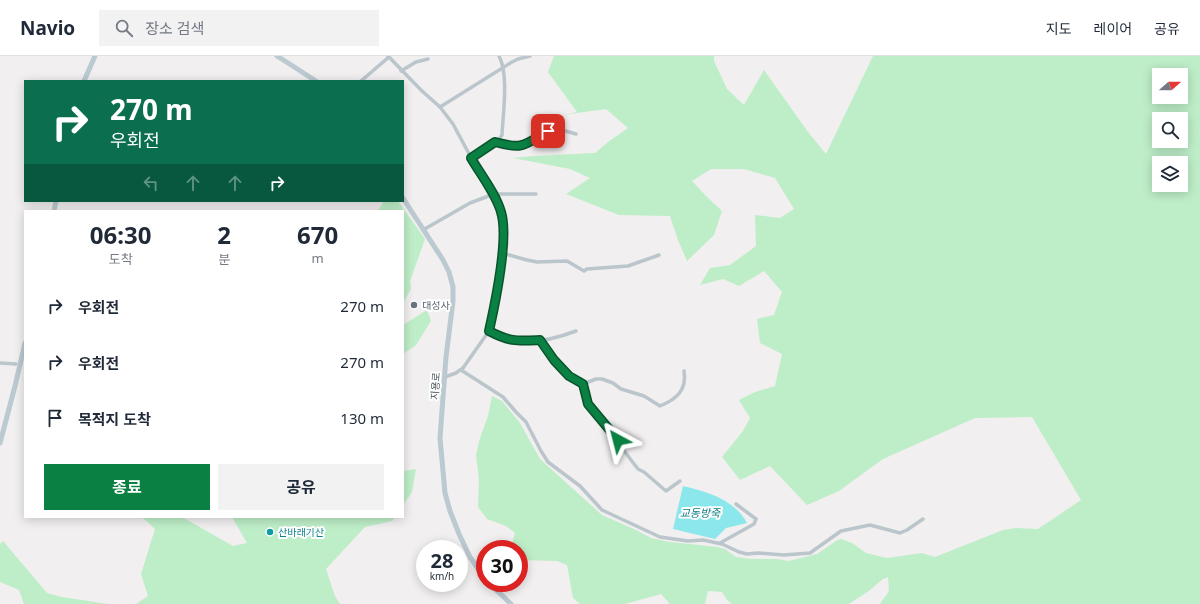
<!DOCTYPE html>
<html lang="ko">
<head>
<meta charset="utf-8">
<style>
  body { margin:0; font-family:"Noto Sans","Noto Sans KR",sans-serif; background:#f2f2f3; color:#1f2937; height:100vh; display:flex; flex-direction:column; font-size:15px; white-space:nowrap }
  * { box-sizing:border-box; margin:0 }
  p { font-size:13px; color:#747a83 }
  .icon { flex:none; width:22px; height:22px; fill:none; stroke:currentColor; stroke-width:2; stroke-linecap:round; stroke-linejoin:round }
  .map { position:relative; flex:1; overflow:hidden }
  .drawer { position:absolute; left:24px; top:154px; width:380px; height:308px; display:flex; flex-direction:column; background:#fff; border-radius:0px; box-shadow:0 2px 10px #0003 }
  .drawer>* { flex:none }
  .hud { position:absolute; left:24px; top:24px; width:380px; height:122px; border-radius:0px; box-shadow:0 2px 10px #0003; background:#0b6e4f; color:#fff; overflow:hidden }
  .needle { width:26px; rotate:69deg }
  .fabs { position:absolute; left:1152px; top:12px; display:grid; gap:8px }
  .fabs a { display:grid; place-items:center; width:36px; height:36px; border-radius:0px; background:#fff; box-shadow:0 2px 10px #0003; font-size:20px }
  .speed { position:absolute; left:416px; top:484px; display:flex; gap:8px; font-size:20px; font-weight:700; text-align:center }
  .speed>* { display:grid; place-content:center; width:52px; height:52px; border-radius:50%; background:#fff; box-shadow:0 2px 10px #0003; line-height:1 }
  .speed small { font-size:10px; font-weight:400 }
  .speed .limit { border:6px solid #d22; background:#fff; color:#111 }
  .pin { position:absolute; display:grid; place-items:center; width:34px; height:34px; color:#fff; margin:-17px; border-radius:8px; box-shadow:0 2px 6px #0006 }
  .me { position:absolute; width:44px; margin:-22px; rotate:322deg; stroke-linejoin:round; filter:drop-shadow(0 0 3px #0008) }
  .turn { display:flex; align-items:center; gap:14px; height:84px; padding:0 20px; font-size:18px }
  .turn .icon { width:52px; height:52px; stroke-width:2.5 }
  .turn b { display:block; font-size:28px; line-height:34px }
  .lanes { display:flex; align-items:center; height:38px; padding:0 20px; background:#0003; justify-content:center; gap:20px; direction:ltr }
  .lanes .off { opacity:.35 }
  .eta { display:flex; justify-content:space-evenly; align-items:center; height:68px; text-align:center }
  .eta b { font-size:24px; font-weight:700; line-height:28px }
  .action { display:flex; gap:8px; margin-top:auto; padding:8px 20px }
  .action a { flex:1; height:46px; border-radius:0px; background:#0b8043; color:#fff; font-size:16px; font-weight:700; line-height:46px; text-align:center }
  .action a+a { background:#f2f2f3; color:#1f2937 }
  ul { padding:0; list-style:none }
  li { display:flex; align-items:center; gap:12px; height:56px; padding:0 20px }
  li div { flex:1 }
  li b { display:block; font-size:15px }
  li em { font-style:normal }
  header { display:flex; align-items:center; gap:24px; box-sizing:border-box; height:56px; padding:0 20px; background:#fff; border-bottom:1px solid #e0e1e3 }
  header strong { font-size:19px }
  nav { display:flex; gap:22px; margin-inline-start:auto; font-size:14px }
  .search { width:280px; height:36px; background:#f2f2f3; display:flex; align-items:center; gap:10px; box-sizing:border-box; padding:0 14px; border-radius:0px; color:#747a83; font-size:15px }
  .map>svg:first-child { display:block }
  .green { fill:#beeec8; fill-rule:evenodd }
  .water { fill:#8be7eb }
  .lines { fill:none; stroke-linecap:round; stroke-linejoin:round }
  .street { stroke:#bac6cc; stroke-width:3.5 }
  .secondary { stroke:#bbc9d0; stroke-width:5 }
  .route-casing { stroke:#07532c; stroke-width:10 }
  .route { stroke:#0b8043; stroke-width:7 }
  .worship-dot { fill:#6b7280; stroke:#fff; stroke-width:1.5 }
  .culture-dot { fill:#0f9aa8; stroke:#fff; stroke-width:1.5 }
  .labels { text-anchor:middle; stroke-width:4; stroke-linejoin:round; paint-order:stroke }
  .worship-label { font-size:10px; fill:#5b616d; stroke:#fff; text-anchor:start }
  .street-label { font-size:10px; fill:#47565c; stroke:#fff }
  .culture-label { font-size:10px; fill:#0d838f; stroke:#fff; text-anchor:start }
  .water-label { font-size:11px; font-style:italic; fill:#0f7d82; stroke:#fff }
</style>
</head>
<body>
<header>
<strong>Navio</strong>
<div class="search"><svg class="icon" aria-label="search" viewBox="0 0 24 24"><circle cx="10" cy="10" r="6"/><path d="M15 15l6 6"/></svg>장소 검색</div>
<nav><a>지도</a><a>레이어</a><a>공유</a></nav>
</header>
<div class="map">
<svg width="1200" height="548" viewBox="0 0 1200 548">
  <rect width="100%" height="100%" fill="#f1efef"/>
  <g class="green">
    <path d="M554 0H714V5L727 33 744 49 764 14 808 76 826 98 873 0H1200V548H880L889 535 888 521 883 523 870 534 849 548H732L727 544 722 536 708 535 705 548H670L661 538 625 548H580L573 542 567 509 557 505 519 504V493H509L511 492 515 477 506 470 487 463 478 451 479 424 476 399 480 382 488 360 492 340 502 345 520 367 540 403 602 459 636 474 651 482 670 486 718 491 725 493 736 501 751 503H777L789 505 817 498 836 485 841 483 852 487 866 497 887 502 922 497 935 501 1003 474 1016 472 1038 473 1081 444 1032 361 975 362 883 403 839 435 807 449 770 410 740 424 722 401 743 375 750 362 739 344 755 336 775 330 782 298 760 287 757 263 774 259 782 236 764 215 739 230 723 223 700 229 710 212 730 209 756 190 755 159 780 162 794 153 775 122 744 113H711L692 125 707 141 722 155 714 179 687 205 678 184 670 160 619 159 566 138 590 122 570 113 513 102 533 100 595 97 608 86 628 72 606 53 562 59 577 56 548 16ZM1159 19H1181V41H1159ZM1159 63H1181V85H1159ZM1159 107H1181V129H1159Z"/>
    <path d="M384 145H398L425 183 410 225 411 233 403 247V155H378Z"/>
    <path d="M427 254 431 265 416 289 403 298V269Z"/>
    <path d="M416 413 412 436 403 449V415Z"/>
    <path d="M142 461H182L233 490 247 487 232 461H395L392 465 365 471 326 513 335 540 340 548H136L148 540 141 518 155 473Z"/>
    <path d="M3 485 47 537 62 541 108 548H24L19 534 0 526V488Z"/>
  </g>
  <path class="water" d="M683 430C707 436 734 443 747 467L726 472 715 483 673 473Z"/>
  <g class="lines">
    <g class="street">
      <path d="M388 0 422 35 440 51 453 68 482 122 494 138 501 155 503 164 502 197 495 245 489 275 463 312 456 317 445 321"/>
      <path d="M401 15 416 6 428 3"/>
      <path d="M361 25 389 1"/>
      <path d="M440 51 512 6 518 3 530 0"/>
      <path d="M495 86 510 90H520L535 84 548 75 556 76 562 74 576 78"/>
      <path d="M471 102 499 83 502 79C503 57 509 19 499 0"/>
      <path d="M423 174 470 147 494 138H536"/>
      <path d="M502 197 527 204 537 206 567 205 584 215 587 213 628 210 659 199"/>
      <path d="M489 275C494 278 500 282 506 283 528 289 555 283 576 275"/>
      <path d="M540 284 554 304 569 320 583 328 589 349 617 384 621 391 638 413 644 416 666 435 680 425"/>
      <path d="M0 307 16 308"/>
      <path d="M461 314 503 341 516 356 526 366 541 395 548 406 580 430 602 454 660 481 688 485 703 484 722 488 739 496 747 498 758 497 784 499 810 497 841 475 870 469 900 477 907 474 923 463"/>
      <path d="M583 328 596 323H602L613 327 621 333 644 340 660 350C677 343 687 334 684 315"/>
      <path d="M720 487 754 468 756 463 736 448"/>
    </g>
    <g class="secondary">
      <path d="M277 0 316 25"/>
      <path d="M84 25 95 0"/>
      <path d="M403 142 443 204 449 216 453 231V245L446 301 440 382 445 437 450 455 459 478 470 501 485 523"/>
      <path d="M54 155 56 145"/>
      <path d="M0 387 15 330 25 287"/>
      <path d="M489 527 511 548"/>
    </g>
  </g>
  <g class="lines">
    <defs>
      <path id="route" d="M548 75C524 89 524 94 495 86L471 102C481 119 496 138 501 156 509 181 495 248 489 275 510 286 517 285 540 284L554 304 569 320 583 328 588 348 618 384"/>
    </defs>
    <use href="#route" class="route-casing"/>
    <use href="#route" class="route"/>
  </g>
  <circle class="worship-dot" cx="414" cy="249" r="4"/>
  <circle class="culture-dot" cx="270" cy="476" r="4"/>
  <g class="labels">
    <g class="worship-label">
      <text x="422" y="253">대성사</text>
    </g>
    <g class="street-label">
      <text transform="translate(435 330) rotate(-86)" y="4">지용로</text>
    </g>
    <g class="culture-label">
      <text x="278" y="480">산바래기산</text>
    </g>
    <g class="water-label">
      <text x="700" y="461">교동방죽</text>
    </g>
  </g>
</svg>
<div class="fabs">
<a><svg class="needle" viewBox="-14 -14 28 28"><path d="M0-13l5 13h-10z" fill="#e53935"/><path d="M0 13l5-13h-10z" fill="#747a83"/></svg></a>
<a><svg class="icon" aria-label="search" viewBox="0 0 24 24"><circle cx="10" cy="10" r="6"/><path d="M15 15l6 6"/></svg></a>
<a><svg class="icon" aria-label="layers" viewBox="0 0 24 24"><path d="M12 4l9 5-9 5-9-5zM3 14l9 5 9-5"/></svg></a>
</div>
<div class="speed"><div>28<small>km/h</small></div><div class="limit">30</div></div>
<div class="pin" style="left:548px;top:75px;background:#d93025"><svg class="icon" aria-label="arrive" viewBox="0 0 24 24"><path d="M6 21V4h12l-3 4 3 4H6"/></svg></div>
<svg class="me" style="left:618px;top:384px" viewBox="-20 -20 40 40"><path d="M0-17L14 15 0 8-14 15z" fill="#0b8043" stroke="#fff" stroke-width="4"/></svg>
<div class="hud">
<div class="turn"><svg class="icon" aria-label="right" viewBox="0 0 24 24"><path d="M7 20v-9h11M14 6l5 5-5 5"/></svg><div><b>270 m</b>우회전</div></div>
<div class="lanes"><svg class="icon off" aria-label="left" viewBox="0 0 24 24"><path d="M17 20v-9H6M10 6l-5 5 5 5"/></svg><svg class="icon off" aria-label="ahead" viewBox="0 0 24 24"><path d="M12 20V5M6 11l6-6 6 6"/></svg><svg class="icon off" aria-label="ahead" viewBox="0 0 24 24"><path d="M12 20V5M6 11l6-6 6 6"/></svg><svg class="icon" aria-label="right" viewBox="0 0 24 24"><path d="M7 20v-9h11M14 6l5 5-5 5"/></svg></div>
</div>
<section class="drawer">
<div class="eta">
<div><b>06:30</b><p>도착</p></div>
<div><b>2</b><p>분</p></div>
<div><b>670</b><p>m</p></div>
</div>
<ul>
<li><svg class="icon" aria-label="right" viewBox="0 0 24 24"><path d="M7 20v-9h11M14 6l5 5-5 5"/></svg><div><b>우회전</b></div><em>270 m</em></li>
<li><svg class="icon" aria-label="right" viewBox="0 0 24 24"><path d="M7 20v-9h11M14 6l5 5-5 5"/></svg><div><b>우회전</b></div><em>270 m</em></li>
<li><svg class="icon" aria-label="arrive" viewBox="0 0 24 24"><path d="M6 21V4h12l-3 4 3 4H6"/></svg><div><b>목적지 도착</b></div><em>130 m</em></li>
</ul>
<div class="action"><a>종료</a><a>공유</a></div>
</section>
</div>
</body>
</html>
